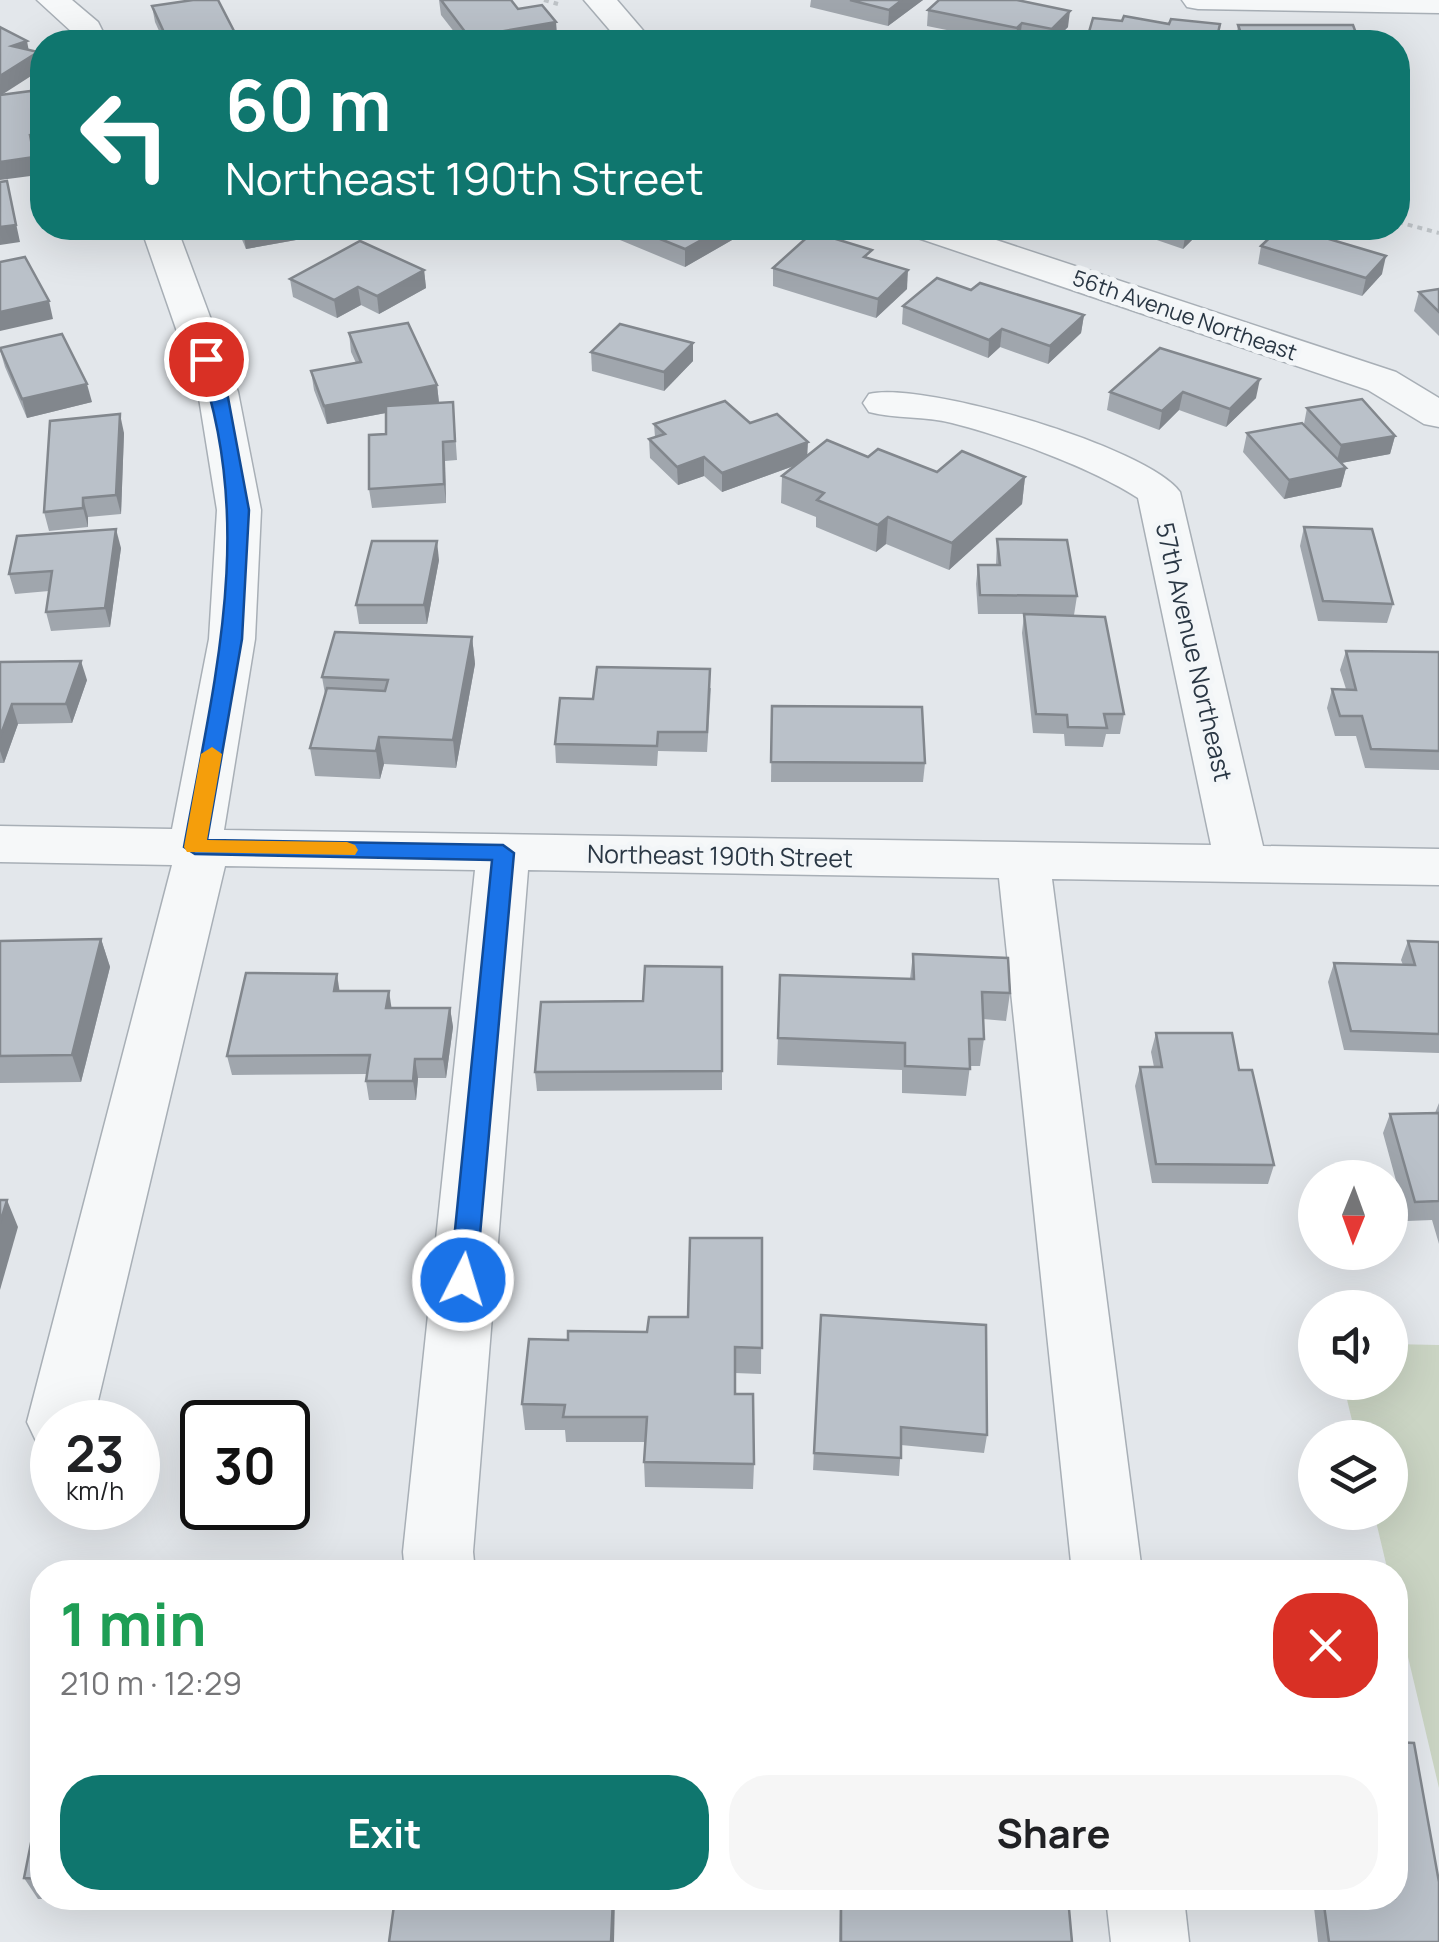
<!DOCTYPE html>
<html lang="en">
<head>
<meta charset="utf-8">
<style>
  body { margin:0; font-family:Manrope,sans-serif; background:#f6f6f6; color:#202124; height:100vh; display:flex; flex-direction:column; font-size:38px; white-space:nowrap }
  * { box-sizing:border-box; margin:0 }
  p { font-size:32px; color:#757577 }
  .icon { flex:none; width:55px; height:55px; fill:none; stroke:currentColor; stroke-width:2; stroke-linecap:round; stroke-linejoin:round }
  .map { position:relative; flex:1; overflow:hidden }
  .drawer { position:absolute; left:30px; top:1560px; width:1378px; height:350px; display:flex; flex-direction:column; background:#fff; border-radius:40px; box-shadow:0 10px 40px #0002 }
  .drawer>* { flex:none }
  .hud { position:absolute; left:30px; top:30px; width:1380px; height:210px; border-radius:40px; box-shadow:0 10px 40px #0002; background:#0f766e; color:#fff; overflow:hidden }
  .needle { width:65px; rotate:181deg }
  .buttons { position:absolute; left:1298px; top:1160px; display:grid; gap:20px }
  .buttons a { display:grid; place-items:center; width:110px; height:110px; border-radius:50%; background:#fff; box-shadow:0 10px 40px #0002; font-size:50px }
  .speed { position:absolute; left:30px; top:1400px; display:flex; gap:20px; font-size:50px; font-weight:700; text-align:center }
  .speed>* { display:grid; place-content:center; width:130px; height:130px; border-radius:50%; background:#fff; box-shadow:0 10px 40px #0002; line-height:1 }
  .speed small { font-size:25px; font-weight:400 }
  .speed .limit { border:5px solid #111; border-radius:15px; background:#fff; color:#111 }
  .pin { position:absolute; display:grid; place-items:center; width:85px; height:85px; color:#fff; margin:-42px; border:5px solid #fff; border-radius:50%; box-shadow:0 2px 10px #0007 }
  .me { position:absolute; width:110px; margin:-55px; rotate:5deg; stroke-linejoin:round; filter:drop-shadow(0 0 8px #0008) }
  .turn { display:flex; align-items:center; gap:35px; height:210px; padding:0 30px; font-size:45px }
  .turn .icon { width:130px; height:130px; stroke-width:2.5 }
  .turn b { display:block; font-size:70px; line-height:85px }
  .round { display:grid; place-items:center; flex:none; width:105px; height:105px; border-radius:40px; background:#f6f6f6 }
  .summary { display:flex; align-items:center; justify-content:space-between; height:170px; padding:0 30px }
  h1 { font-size:60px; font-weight:700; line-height:75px; color:#1e9e55 }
  .button { display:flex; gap:20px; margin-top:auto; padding:20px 30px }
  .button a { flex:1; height:115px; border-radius:40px; background:#0f766e; color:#fff; font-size:40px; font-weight:700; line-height:115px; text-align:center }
  .button a+a { background:#f6f6f6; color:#202124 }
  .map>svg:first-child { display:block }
  .green { fill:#cbd5c4 }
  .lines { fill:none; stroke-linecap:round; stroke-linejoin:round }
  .minor-casing { stroke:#a8afb6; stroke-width:3 }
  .path { stroke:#bdc2c6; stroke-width:4; stroke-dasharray:5 5; stroke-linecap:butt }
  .minor { fill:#f6f8f9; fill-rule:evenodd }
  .wall { fill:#a0a6ad }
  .shaded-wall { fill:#82878d }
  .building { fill:#bac1c9; stroke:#82878d; stroke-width:2.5 }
  .route { fill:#1a73e8; stroke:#114b97; stroke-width:2.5 }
  .slow { fill:#f59e0b }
  .labels { text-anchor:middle; stroke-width:10; stroke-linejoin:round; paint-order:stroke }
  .far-street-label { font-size:22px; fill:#2a3744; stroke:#f3f6f8 }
  .street-label { font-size:25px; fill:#2a3744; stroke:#f3f6f8 }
</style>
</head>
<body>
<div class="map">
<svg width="1439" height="1942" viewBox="0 0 1439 1942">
  <rect width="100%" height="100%" fill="#e3e7eb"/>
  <path class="green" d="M1390 1344 1439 1345V1788L1395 1602V1572H1388L1374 1513 1390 1512V1438L1356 1437 1343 1383 1390 1382Z"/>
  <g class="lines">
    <defs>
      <g id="minor">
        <path d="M37 0H72L98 22 108 42H76L73 33Z"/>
        <path d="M584 0H617L653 42H620Z"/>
        <path d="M1182 0H1439V13L1198 9 1187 7Z"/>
        <path d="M141 228H177L238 392 261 510 255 639 224 830 1211 845 1138 498C1092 468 1007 437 952 423 925 416 896 419 869 412L863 403 869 394C923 381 1148 447 1180 492L1263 846 1439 849V885L1052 879 1142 1572H1072L999 878 528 870 473 1552 475 1572H405L403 1552 475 870 225 866 93 1422H52V1448L37 1443 27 1422 172 865 0 862V826L172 829 209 639 217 510 198 392Z"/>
        <path d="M907 228H960L1396 372 1439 398V427L1424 424 1368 390 912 236Z"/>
        <path d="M1106 1898H1184L1189 1942H1111Z"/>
      </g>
    </defs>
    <use href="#minor" class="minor-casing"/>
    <g class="path">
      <path d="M544 0 558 4"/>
      <path d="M681 37 704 42"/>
      <path d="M1398 222 1439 233"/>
    </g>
    <use href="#minor" class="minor"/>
  </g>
  <g class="wall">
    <path d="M439 0H511L518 9 556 22 557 39 536 42H462L441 15Z"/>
    <path d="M811 0H923L888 26 810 7Z"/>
    <path d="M152 6 236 42H164L155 22Z"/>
    <path d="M928 10 1068 27 1053 42H1035L1020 39 1017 42H1006L927 26Z"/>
    <path d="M1238 25 1378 42H1236Z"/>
    <path d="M1089 32 1217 42H1088Z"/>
    <path d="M237 228H323L324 235 246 249Z"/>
    <path d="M608 228H753L685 267 620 240V233Z"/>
    <path d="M1122 228H1204L1183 249Z"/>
    <path d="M1261 246 1382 274 1362 296 1258 264Z"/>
    <path d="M773 268 907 289 876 318 773 286Z"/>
    <path d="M424 270 426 288 379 314 361 305 337 318 293 297 290 279Z"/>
    <path d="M1439 289V336L1414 311 1419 292Z"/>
    <path d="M971 290 1084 315 1081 333 1048 364 1000 347 988 358 902 324 903 306Z"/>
    <path d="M349 333 437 385 439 403 453 402 457 460 445 461 446 503 372 508 369 489 386 434V413L327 424 314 390 311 371 356 363 351 352Z"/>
    <path d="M1160 348 1256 398 1226 427 1179 410 1159 430 1107 410 1110 392Z"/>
    <path d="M0 350 92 402 27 418 5 367Z"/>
    <path d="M591 352 693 361 664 391 592 371Z"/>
    <path d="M1307 408 1395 436 1390 454 1341 463 1346 468 1341 487 1284 499 1243 452 1247 433 1304 424Z"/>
    <path d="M750 423 807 455 868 457 937 472 1025 477 1022 504 949 570 886 544 876 552 816 527V517L781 503 782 476 794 466 722 492 704 476 678 485 650 458 649 439 655 437 654 424Z"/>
    <path d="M124 433 121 514 88 517V527L49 531 44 512Z"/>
    <path d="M1304 527 1393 604 1387 623 1318 621 1300 546Z"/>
    <path d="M997 539 1077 596 1074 615 1124 714 1120 734H1106L1103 747 1065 746 1064 734 1033 733 1022 633 1024 614H978L976 584 978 565H996Z"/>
    <path d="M121 548 110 627 51 631 46 612 49 591 15 594 9 574Z"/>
    <path d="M439 560 427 624H359L356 605Z"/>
    <path d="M472 637 475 664 456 768 384 764 380 779 315 776 310 748 325 694 322 677Z"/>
    <path d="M1346 651 1439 652V770L1365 768 1356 736H1335L1327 708 1332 689H1346L1340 670Z"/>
    <path d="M0 662 87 680 72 723 18 724 4 763H0Z"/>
    <path d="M711 688 707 752 658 751 657 766 556 763 555 744 593 699Z"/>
    <path d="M772 706 925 763 923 782H771Z"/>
    <path d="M101 939 110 967 81 1082 0 1083V941Z"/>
    <path d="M1408 941 1439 942V1053L1344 1050 1328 982 1334 963 1403 965 1401 960Z"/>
    <path d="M913 954 1010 993 1006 1021 983 1019 984 1039 980 1066H970L966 1096 902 1093V1070L777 1065 780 975 910 979Z"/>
    <path d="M722 967V1090L537 1091 535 1072 643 1001Z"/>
    <path d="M340 991 391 1008H450L453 1027 446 1078H418L416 1100H369L366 1081 367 1074 232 1075 227 1056Z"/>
    <path d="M1156 1033 1274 1165 1268 1184 1152 1183 1135 1086 1140 1067H1154L1151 1052Z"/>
    <path d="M1439 1103V1244L1432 1220 1407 1221 1383 1133 1390 1114 1435 1113Z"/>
    <path d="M762 1238 761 1374 735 1373V1394L754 1464 753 1489 645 1487 644 1462 645 1442H566L565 1430H525L522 1404 568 1340 647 1332 688 1317Z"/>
    <path d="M821 1315 987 1435 984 1453 901 1445 899 1476 813 1470Z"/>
    <path d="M42 1788V1898H312L311 1900 38 1899 24 1878Z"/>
    <path d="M840 1898H1068L1072 1942H839Z"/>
    <path d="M1300 1898H1395L1439 1942H1318L1313 1899Z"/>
  </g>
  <g class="shaded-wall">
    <path d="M902 0H923L888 26 889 10Z"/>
    <path d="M1070 11 1068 27 1053 42H1051L1052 29Z"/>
    <path d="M556 22 557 39 536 42H470L469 37Z"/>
    <path d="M1022 23 1020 39 1015 42 1017 28Z"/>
    <path d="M234 31 236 42H168V41Z"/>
    <path d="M27 41 30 57 38 52 42 69 0 96V76L12 46Z"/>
    <path d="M31 91 36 108 41 152H34L38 175 0 180V162L30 135Z"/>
    <path d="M7 181 20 242 0 245V227Z"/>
    <path d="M262 228H323L324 235 246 249 243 231Z"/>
    <path d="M723 228H753L685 267V249Z"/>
    <path d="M1190 228H1204L1183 249 1186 231Z"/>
    <path d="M1386 256 1382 274 1362 296 1366 278Z"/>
    <path d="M424 270 426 288 379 314 377 296Z"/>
    <path d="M908 270 907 289 876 318 878 299Z"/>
    <path d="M358 287 361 305 337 318 334 300Z"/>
    <path d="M49 301 53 319 0 331V312Z"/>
    <path d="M1084 315 1081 333 1048 364 1050 346Z"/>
    <path d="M1002 329 1000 347 988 358 989 340Z"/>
    <path d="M693 343V361L664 391V372Z"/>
    <path d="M1260 379 1256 398 1226 427 1230 409Z"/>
    <path d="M87 384 92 402 27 418 22 399Z"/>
    <path d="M437 385 439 403 327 424 324 406Z"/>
    <path d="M1183 392 1179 410 1159 430 1162 411Z"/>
    <path d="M120 414 124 433 121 514 116 495Z"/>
    <path d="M1395 436 1390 454 1336 464 1341 445Z"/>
    <path d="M443 442 445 461 446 503 444 484Z"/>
    <path d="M808 442 807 461 722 492V473Z"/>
    <path d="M704 457V476L678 485 677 467Z"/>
    <path d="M1346 468 1341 487 1284 499 1289 480Z"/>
    <path d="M1025 477 1022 504 949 570 952 543Z"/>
    <path d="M83 498 88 517V527L83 508Z"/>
    <path d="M888 517 886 544 876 552 878 525Z"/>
    <path d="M116 529 121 548 110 627 105 608Z"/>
    <path d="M437 541 439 560 427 624 424 605Z"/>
    <path d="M472 637 475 664 456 768 453 740Z"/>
    <path d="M81 661 87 680 72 723 66 704Z"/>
    <path d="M12 704 18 724 4 763 0 751V737Z"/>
    <path d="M379 737 384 764 380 779 376 751Z"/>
    <path d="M101 939 110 967 81 1082 72 1055Z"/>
    <path d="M337 974 340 994 334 991Z"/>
    <path d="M389 991 392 1011 386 1008Z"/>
    <path d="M450 1008 453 1027 446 1078 443 1059Z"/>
    <path d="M415 1059 418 1078 416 1100 413 1081Z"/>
    <path d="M7 1200 18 1227 0 1290V1223Z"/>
    <path d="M613 1898H615L614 1942H611Z"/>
  </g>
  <g class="building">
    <path d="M193 0H218L234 31 168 41 152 6Z"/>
    <path d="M441 0H511L518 9 542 5 556 22 469 37Z"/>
    <path d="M850 0H902L889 10Z"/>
    <path d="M939 0H1017L1070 11 1052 29 1022 23 1017 28 928 10Z"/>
    <path d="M1124 16 1169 24 1171 19 1220 24 1216 42H1118L1119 36 1089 32 1093 18 1122 21Z"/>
    <path d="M1238 25H1353L1357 36H1375L1378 42H1274L1273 40 1243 39Z"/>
    <path d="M0 27 27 41 12 46 38 52 0 76Z"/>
    <path d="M31 91 37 134 30 135 34 157 0 162V95Z"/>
    <path d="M7 181 16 225 0 227V182Z"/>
    <path d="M242 228H262L243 231Z"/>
    <path d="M633 228H723L685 249Z"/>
    <path d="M1280 228H1292L1386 256 1366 278 1261 246Z"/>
    <path d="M813 232 872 250 864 257 908 270 878 299 773 268Z"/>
    <path d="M360 241 424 270 377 296 358 287 334 300 290 279Z"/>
    <path d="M25 257 49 301 0 312V262Z"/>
    <path d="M937 278 971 290 980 283 1084 315 1050 346 1002 329 989 340 903 306Z"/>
    <path d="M1439 289V312L1419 292Z"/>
    <path d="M408 323 437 385 324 406 311 371 361 362 349 333Z"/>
    <path d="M620 324 693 343 664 372 591 352Z"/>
    <path d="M62 334 87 384 22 399 0 348Z"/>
    <path d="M1160 348 1260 379 1230 409 1183 392 1162 411 1110 392Z"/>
    <path d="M1362 399 1395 436 1341 445 1307 408Z"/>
    <path d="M725 401 750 423 777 414 808 442 722 473 704 457 677 467 649 439 665 434 654 424Z"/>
    <path d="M453 402 455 441 443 442 444 484 369 489V435L386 434V406Z"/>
    <path d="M120 414 116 495 83 498V508L44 512 50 421Z"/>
    <path d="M1302 423 1346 468 1289 480 1247 433Z"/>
    <path d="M827 440 868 457 878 449 937 472 962 451 1025 477 952 543 888 517 878 525 817 500 824 493 782 476Z"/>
    <path d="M1304 527 1372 529 1393 604 1323 601Z"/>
    <path d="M116 529 105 608 46 612 52 571 9 574 17 536Z"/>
    <path d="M997 539 1067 540 1077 596 980 595 978 565H1000Z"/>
    <path d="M372 541H437L424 605H356Z"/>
    <path d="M1024 614 1105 617 1124 714H1104L1107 728 1068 727 1067 715 1036 714Z"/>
    <path d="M335 632 472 637 453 740 379 737 376 751 310 748 327 688 385 691 388 680 322 677Z"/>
    <path d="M1346 651 1439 652V751L1371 749 1362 716H1340L1332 689 1356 690Z"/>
    <path d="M81 661 66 704H12L0 737V662Z"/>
    <path d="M597 667 710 669 707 732H658L657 746 555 744 560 698 593 699Z"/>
    <path d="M772 706 922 707 925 763 771 762Z"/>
    <path d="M101 939 72 1055 0 1056V941Z"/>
    <path d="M1408 941 1439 942V1034L1351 1031 1334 963 1415 965Z"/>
    <path d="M913 954 1008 958 1010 993 982 992 984 1039H969L970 1069 905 1066V1043L778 1038 780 975 914 979Z"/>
    <path d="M645 966 722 967V1071L535 1072 541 1002 643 1001Z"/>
    <path d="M246 973 337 974 334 991H389L386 1008H450L443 1059H415L413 1081H366L370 1055 227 1056Z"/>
    <path d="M1156 1033H1232L1239 1070H1252L1274 1165 1156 1164 1140 1067H1162Z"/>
    <path d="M1439 1113V1201L1415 1202 1390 1114Z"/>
    <path d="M0 1200H7L0 1223Z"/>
    <path d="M690 1238H762V1348L735 1347V1394H753L754 1464 644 1462 647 1417H563L565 1405 522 1404 529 1339 568 1340V1331L647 1332 649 1317H688Z"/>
    <path d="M821 1315 986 1325 987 1435 901 1427V1458L814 1453Z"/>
    <path d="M214 1562 256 1563 264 1572H202Z"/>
    <path d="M1395 1742 1414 1743 1439 1882V1942H1329L1323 1898H1395Z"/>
    <path d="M42 1788V1879L24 1878Z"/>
    <path d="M395 1898H613L611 1942H389Z"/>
    <path d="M841 1898H1068L1072 1942H841Z"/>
  </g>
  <path class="route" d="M201 355H212L227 392 249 510 242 639 207 840 503 845 514 853 476 1280 472 1288 463 1291 454 1288 450 1280 492 860 195 854 184 847C214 682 257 523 198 359Z"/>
  <path class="slow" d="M212 747 222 754 207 840 347 842 355 845 358 850 355 855 187 852 184 847 201 754Z"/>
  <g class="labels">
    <g class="far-street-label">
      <text transform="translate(1185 315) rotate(19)" y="8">56th Avenue Northeast</text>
    </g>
    <g class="street-label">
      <text transform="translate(1194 652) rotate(77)" y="9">57th Avenue Northeast</text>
      <text transform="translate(720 856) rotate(1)" y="9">Northeast 190th Street</text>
    </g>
  </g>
</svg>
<div class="buttons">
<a><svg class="needle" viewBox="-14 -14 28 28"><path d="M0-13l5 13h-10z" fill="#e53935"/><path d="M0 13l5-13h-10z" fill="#757577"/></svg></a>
<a><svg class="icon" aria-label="sound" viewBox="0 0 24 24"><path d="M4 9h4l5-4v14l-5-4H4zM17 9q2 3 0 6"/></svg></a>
<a><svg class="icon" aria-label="layers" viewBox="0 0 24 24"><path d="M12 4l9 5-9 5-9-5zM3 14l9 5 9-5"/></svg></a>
</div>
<div class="speed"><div>23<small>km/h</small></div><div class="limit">30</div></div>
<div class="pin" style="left:206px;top:359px;background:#d93025"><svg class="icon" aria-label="arrive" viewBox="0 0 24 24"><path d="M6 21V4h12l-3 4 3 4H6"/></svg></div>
<svg class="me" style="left:463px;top:1280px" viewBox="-20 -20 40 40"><circle r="17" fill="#1a73e8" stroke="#fff" stroke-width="3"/><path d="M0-11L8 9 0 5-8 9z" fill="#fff"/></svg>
<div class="hud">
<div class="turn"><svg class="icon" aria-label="left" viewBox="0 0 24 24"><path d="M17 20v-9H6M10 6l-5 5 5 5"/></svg><div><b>60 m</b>Northeast 190th Street</div></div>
</div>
<section class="drawer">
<div class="summary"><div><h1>1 min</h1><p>210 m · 12:29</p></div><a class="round" style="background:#d93025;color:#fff"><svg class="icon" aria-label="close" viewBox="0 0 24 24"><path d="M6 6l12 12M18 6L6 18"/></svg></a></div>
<div class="button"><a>Exit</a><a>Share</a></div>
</section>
</div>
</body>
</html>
